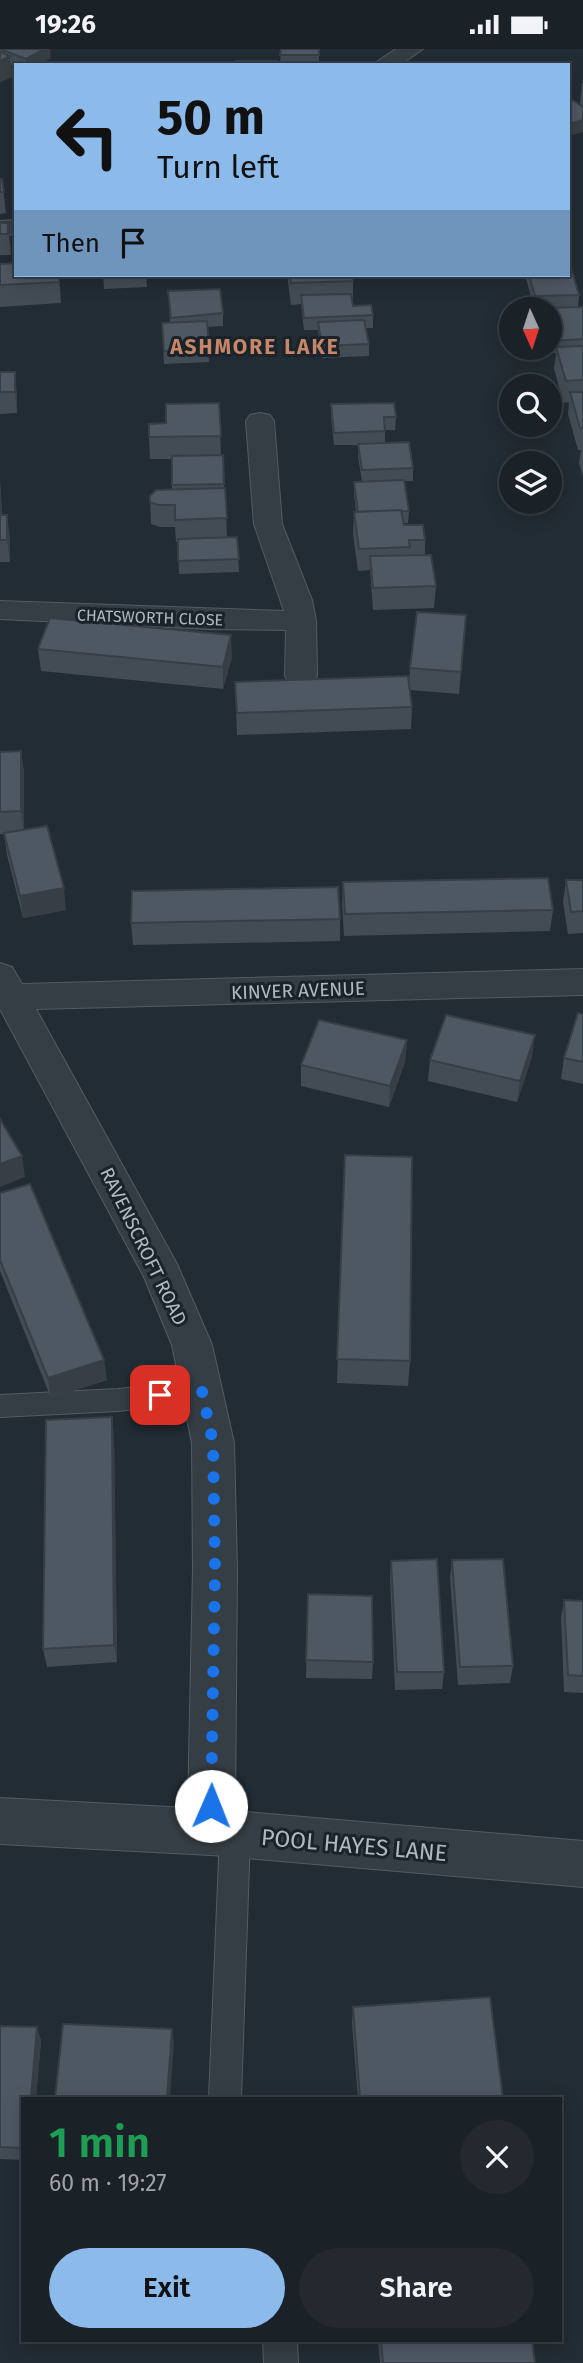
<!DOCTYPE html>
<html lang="en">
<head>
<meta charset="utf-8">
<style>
  body { margin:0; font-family:"Fira Sans",sans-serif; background:#23292f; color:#f1f3f6; height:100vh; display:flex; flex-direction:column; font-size:26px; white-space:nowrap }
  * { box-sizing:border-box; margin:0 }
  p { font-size:23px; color:#9fa3a7 }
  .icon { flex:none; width:38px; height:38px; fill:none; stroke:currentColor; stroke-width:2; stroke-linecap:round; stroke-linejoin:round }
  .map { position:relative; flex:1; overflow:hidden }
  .sheet { position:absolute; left:21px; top:2048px; width:541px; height:245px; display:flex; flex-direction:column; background:#1a2127; border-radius:0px; box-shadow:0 4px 18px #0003,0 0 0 2px #383e44 }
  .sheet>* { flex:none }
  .hud { position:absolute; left:14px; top:14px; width:556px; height:214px; border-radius:0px; box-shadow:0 4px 18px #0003,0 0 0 2px #383e44; background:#8cbbeb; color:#111; overflow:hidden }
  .needle { width:46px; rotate:177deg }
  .controls { position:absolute; left:499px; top:248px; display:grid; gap:14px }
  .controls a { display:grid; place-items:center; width:63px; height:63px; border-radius:50%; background:#1a2127; box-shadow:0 4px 18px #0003,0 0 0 2px #383e44; font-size:35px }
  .pin { position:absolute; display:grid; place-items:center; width:60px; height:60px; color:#fff; margin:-30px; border-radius:14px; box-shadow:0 4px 10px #0006 }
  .me { position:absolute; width:77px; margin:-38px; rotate:1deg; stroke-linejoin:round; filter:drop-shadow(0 0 5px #0008) }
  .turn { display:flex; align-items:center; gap:24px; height:147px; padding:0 28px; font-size:32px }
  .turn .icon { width:91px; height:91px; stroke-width:2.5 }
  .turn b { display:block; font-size:49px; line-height:60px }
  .then { display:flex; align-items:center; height:66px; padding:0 28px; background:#0003; gap:14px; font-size:26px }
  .round { display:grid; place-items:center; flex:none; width:74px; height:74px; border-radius:37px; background:#23292f }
  .headline { display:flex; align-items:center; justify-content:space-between; height:119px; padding:0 28px }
  h1 { font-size:42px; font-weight:600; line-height:52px; color:#1e9e55 }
  .button { display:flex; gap:14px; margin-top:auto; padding:14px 28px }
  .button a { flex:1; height:80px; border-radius:42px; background:#8cbbeb; color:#111; font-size:28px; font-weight:600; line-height:80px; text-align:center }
  .button a+a { background:#23292f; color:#f1f3f6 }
  .status { display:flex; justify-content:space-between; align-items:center; height:49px; padding:0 35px; background:#1a2127; direction:ltr }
  .status svg { height:19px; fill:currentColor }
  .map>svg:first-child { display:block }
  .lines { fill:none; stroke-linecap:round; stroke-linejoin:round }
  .service-casing { stroke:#535c63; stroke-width:2 }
  .minor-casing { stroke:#535c63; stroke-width:2 }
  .service { fill:#353e45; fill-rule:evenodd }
  .minor { fill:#353e45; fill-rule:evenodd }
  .wall { fill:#434c55 }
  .shaded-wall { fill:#373e45 }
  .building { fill:#4e5863; stroke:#373e45; stroke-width:2 }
  .route { stroke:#1a73e8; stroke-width:12; stroke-dasharray:0 21.6 }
  .labels { text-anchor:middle; stroke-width:6; stroke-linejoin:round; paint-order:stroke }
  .far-street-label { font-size:16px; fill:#b0b9c2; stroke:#1b232a }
  .street-label { font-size:19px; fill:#b0b9c2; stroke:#1b232a }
  .far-district-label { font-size:21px; font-weight:bold; letter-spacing:2px; fill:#c68667; stroke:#1b232a }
  .near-street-label { font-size:23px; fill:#b0b9c2; stroke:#1b232a }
</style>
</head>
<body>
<div class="status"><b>19:26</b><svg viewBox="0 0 49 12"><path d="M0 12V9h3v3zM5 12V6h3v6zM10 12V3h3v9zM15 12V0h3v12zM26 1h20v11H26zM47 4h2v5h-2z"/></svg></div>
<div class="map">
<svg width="583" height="2314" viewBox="0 0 583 2314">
  <rect width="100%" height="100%" fill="#222c34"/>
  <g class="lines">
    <defs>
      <g id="service">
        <path d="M202 1331 211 1334 215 1342 211 1350 202 1353 118 1362 0 1368V1346L118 1340Z"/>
        <path d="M235 1771 246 1776 250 1786 241 2049H209L220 1786 224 1776Z"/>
        <path d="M263 2291H297L298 2314H264Z"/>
      </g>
      <g id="minor">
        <path d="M396 0H423L400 16H372Z"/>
        <path d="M16 171V185L0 186V172Z"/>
        <path d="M260 364 270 366 274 372 282 475 312 551 316 572 317 627 312 634 301 637 290 634 285 627 286 581 208 580 0 570V552L284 562 254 475 246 372 250 366Z"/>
        <path d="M0 914 12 918 22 935 583 920V946L36 960 177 1215 212 1296 234 1394 237 1520 235 1762 583 1792V1838L211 1806 0 1795V1749L188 1759 193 1520 192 1394 172 1296 144 1228 0 960Z"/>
      </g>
    </defs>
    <use href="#service" class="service-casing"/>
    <use href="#minor" class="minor-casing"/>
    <use href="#service" class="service"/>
    <use href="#minor" class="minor"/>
  </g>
  <g class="wall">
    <path d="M0 0 51 9 38 16H16V18L11 16 12 28 0 33Z"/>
    <path d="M281 0H319V16H280Z"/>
    <path d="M582 34H583V57L580 55Z"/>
    <path d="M0 130H2L6 164 0 165Z"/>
    <path d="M0 174H8L11 206H0Z"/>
    <path d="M0 215 59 226 61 254 0 258Z"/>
    <path d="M103 226H146L147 238 104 240Z"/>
    <path d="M287 226H352L353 232V257L373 266V279H366L369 295V307L322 309 318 281H304L301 255 291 256Z"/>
    <path d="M526 226H569L579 246 578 258H583V428L579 414 581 401H578L568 365 569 353 563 354 554 319 556 304H548L547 299H550V261L534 260 526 229Z"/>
    <path d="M168 242 223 264V277L207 278 209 313 164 315 162 274 170 273Z"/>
    <path d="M0 323 17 344V364L0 365Z"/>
    <path d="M219 354 221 406H223L224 439H225L227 488H237L239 523 179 525 178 493H176L175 478H160L151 475 150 447 172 441V410H150L149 388 166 374Z"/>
    <path d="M331 355 396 368 395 381H385V394L413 419V432H404L409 462 408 474H404V476L425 491V506L436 537 434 559 373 561 370 521 358 522 353 485 354 463H356L354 445V433L362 432 358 408V396H334L331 368Z"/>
    <path d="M0 432 2 466 10 488V513H0Z"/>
    <path d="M466 566 459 645 410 641 412 658 411 680 237 686 235 633 409 636 410 619Z"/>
    <path d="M38 600 232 608 223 640 41 622Z"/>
    <path d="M21 702 24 724V781L66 861 23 869 7 806 4 785H0V703Z"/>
    <path d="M566 831H583V884L568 885 563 853Z"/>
    <path d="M343 833 553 861 550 882 344 887 342 855Z"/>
    <path d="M340 870V892L133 896 131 874Z"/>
    <path d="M583 965V1035L561 1030 564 1009Z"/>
    <path d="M407 991 405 1013 389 1058 301 1037V1016Z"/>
    <path d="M532 1008 517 1053 428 1032 430 1011Z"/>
    <path d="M345 1106 410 1312 408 1337 337 1334Z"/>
    <path d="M0 1144 107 1331 51 1349 0 1222Z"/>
    <path d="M114 1387 117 1613 47 1618 43 1600Z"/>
    <path d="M452 1511 513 1617 510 1634 458 1636 450 1529Z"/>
    <path d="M391 1512 444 1623 442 1640 395 1641 390 1530Z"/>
    <path d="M308 1545 373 1613 372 1630 306 1629Z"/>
    <path d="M564 1551 583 1552V1644L564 1643 561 1569Z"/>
    <path d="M353 1958 503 2049H358L352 1975Z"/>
    <path d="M0 1977 37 1978 41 1992 36 2049H23V2111L0 2110Z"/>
    <path d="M378 2291H532L535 2314H380Z"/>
  </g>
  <g class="shaded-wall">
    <path d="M44 0H50L51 9 38 16H27L26 10Z"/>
    <path d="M10 7 12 28 0 33V12Z"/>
    <path d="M583 71V83L569 87V75Z"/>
    <path d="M15 323 17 344V364L15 343Z"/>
    <path d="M0 432 1 441 2 478 0 463Z"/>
    <path d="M7 466 10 488V513L7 491Z"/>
    <path d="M231 586 232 608 223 640V618Z"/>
    <path d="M21 702 24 724V784L21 762Z"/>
    <path d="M64 839 66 861 23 869 20 847Z"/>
    <path d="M535 986 532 1008 517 1053 520 1032Z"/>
    <path d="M407 991 405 1013 389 1058 390 1037Z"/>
    <path d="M22 1107 25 1128 0 1138V1115Z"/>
    <path d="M104 1311 107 1331 51 1349 48 1329Z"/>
    <path d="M112 1368 114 1387 117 1613 114 1596Z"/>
    <path d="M37 1978 41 1992 36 2049H31Z"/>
    <path d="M172 1980 174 1994 170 2049H167Z"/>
  </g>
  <g class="building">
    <path d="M0 0H44L26 10Z"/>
    <path d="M281 0H319V6H280Z"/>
    <path d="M0 3 10 7 0 12Z"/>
    <rect x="236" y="12" width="41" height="4"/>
    <path d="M569 49 583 58V71L569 75Z"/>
    <path d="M0 130H2L4 143H0Z"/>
    <rect x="0" y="174" width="8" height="11"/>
    <path d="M16 214V226H59V233L0 236V215Z"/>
    <path d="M569 215H570L579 246 535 247 529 226H569Z"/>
    <path d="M103 226H146L103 228Z"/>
    <path d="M290 226H352L353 232 291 234Z"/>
    <path d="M220 240 223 264 171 269 168 242Z"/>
    <path d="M351 245 353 257 371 256 373 266 304 269 301 246Z"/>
    <path d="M583 258V290L550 292V261H541L540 259Z"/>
    <path d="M364 271 369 295 322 297 318 273Z"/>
    <path d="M207 272 209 301 164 302 162 274Z"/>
    <path d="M583 297V331L566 332 556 298Z"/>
    <rect x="0" y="323" width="15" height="20"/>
    <path d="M570 343H583V379H580Z"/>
    <path d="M219 354 221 387 149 388V375L166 374V355Z"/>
    <path d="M394 354 396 368H384L385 382 334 384 331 355Z"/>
    <path d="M409 393 413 419 362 421 358 395Z"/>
    <path d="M223 406 224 435 172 436V407Z"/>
    <path d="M404 431 409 462 358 463 354 433Z"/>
    <path d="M225 439 227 469 175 471V456H158L150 453V447L156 441Z"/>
    <path d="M401 461 404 476H423L425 491H409L410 498 359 500 354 463Z"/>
    <rect x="0" y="466" width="7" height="25"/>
    <path d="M237 488 239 510 178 512V490Z"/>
    <path d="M431 506 436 537 373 539 370 507Z"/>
    <path d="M417 563 466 566 461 623 410 619Z"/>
    <path d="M50 569 231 586 223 618 38 600Z"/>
    <path d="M408 627 412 658 237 664 235 633Z"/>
    <path d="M21 702V762L0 763V703Z"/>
    <path d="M47 777 64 839 20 847 4 784Z"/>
    <path d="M548 829 553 861 345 865 343 833Z"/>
    <path d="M566 831H583V862L571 863Z"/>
    <path d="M338 838 340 870 131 874 132 842Z"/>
    <path d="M578 964 583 965V1013L564 1009Z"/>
    <path d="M446 966 535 986 520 1032 430 1011Z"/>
    <path d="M319 971 407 991 390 1037 301 1016Z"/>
    <path d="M0 1070 22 1107 0 1115Z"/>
    <path d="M345 1106 412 1108 410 1312 337 1310Z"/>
    <path d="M30 1135 104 1311 48 1329 0 1211V1144Z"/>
    <path d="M112 1368 114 1596 43 1600 46 1371Z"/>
    <path d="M437 1510 444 1623H397L391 1512Z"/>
    <path d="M503 1510 513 1617 460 1618 452 1511Z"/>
    <path d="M308 1545 372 1547 373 1613 306 1611Z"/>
    <path d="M564 1551 583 1552V1627L568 1626Z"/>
    <path d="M490 1948 503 2049H360L353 1958Z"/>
    <path d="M63 1975 172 1980 167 2049H55Z"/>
    <path d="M0 1977 37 1978 31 2049H23V2099L0 2098Z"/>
    <path d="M381 2291H532L535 2314H383Z"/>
  </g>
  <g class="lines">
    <path class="route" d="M160 1346 202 1342 213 1394 215 1520 211 1757"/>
  </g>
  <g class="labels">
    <g class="far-street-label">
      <text transform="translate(150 568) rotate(2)" y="6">CHATSWORTH CLOSE</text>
    </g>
    <g class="street-label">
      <text transform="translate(298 941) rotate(-2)" y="7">KINVER AVENUE</text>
      <text transform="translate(144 1197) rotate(64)" y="7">RAVENSCROFT ROAD</text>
    </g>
    <g class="far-district-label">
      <text x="255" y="305">ASHMORE LAKE</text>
    </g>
    <g class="near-street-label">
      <text transform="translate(354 1796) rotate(5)" y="8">POOL HAYES LANE</text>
    </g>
  </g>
</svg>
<div class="controls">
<a><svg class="needle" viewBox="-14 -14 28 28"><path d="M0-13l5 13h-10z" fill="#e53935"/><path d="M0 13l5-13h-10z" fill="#9fa3a7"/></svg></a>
<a><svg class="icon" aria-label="search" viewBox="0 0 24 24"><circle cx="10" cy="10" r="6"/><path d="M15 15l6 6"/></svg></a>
<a><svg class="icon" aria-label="layers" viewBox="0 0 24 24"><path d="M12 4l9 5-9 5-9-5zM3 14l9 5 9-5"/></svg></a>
</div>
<div class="pin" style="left:160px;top:1346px;background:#d93025"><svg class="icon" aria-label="arrive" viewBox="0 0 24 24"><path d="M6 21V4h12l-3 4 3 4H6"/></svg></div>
<svg class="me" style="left:211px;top:1757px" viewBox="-20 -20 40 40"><circle r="19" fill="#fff"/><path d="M0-13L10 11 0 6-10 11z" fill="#1a73e8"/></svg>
<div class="hud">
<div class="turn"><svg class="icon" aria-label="left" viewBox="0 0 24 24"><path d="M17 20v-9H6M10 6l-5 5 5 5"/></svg><div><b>50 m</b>Turn left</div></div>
<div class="then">Then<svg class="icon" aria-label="arrive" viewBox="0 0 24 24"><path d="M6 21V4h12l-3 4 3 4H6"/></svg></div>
</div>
<section class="sheet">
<div class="headline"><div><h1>1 min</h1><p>60 m · 19:27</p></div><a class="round"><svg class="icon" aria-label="close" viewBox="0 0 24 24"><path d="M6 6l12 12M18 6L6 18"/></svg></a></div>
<div class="button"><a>Exit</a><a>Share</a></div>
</section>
</div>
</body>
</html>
